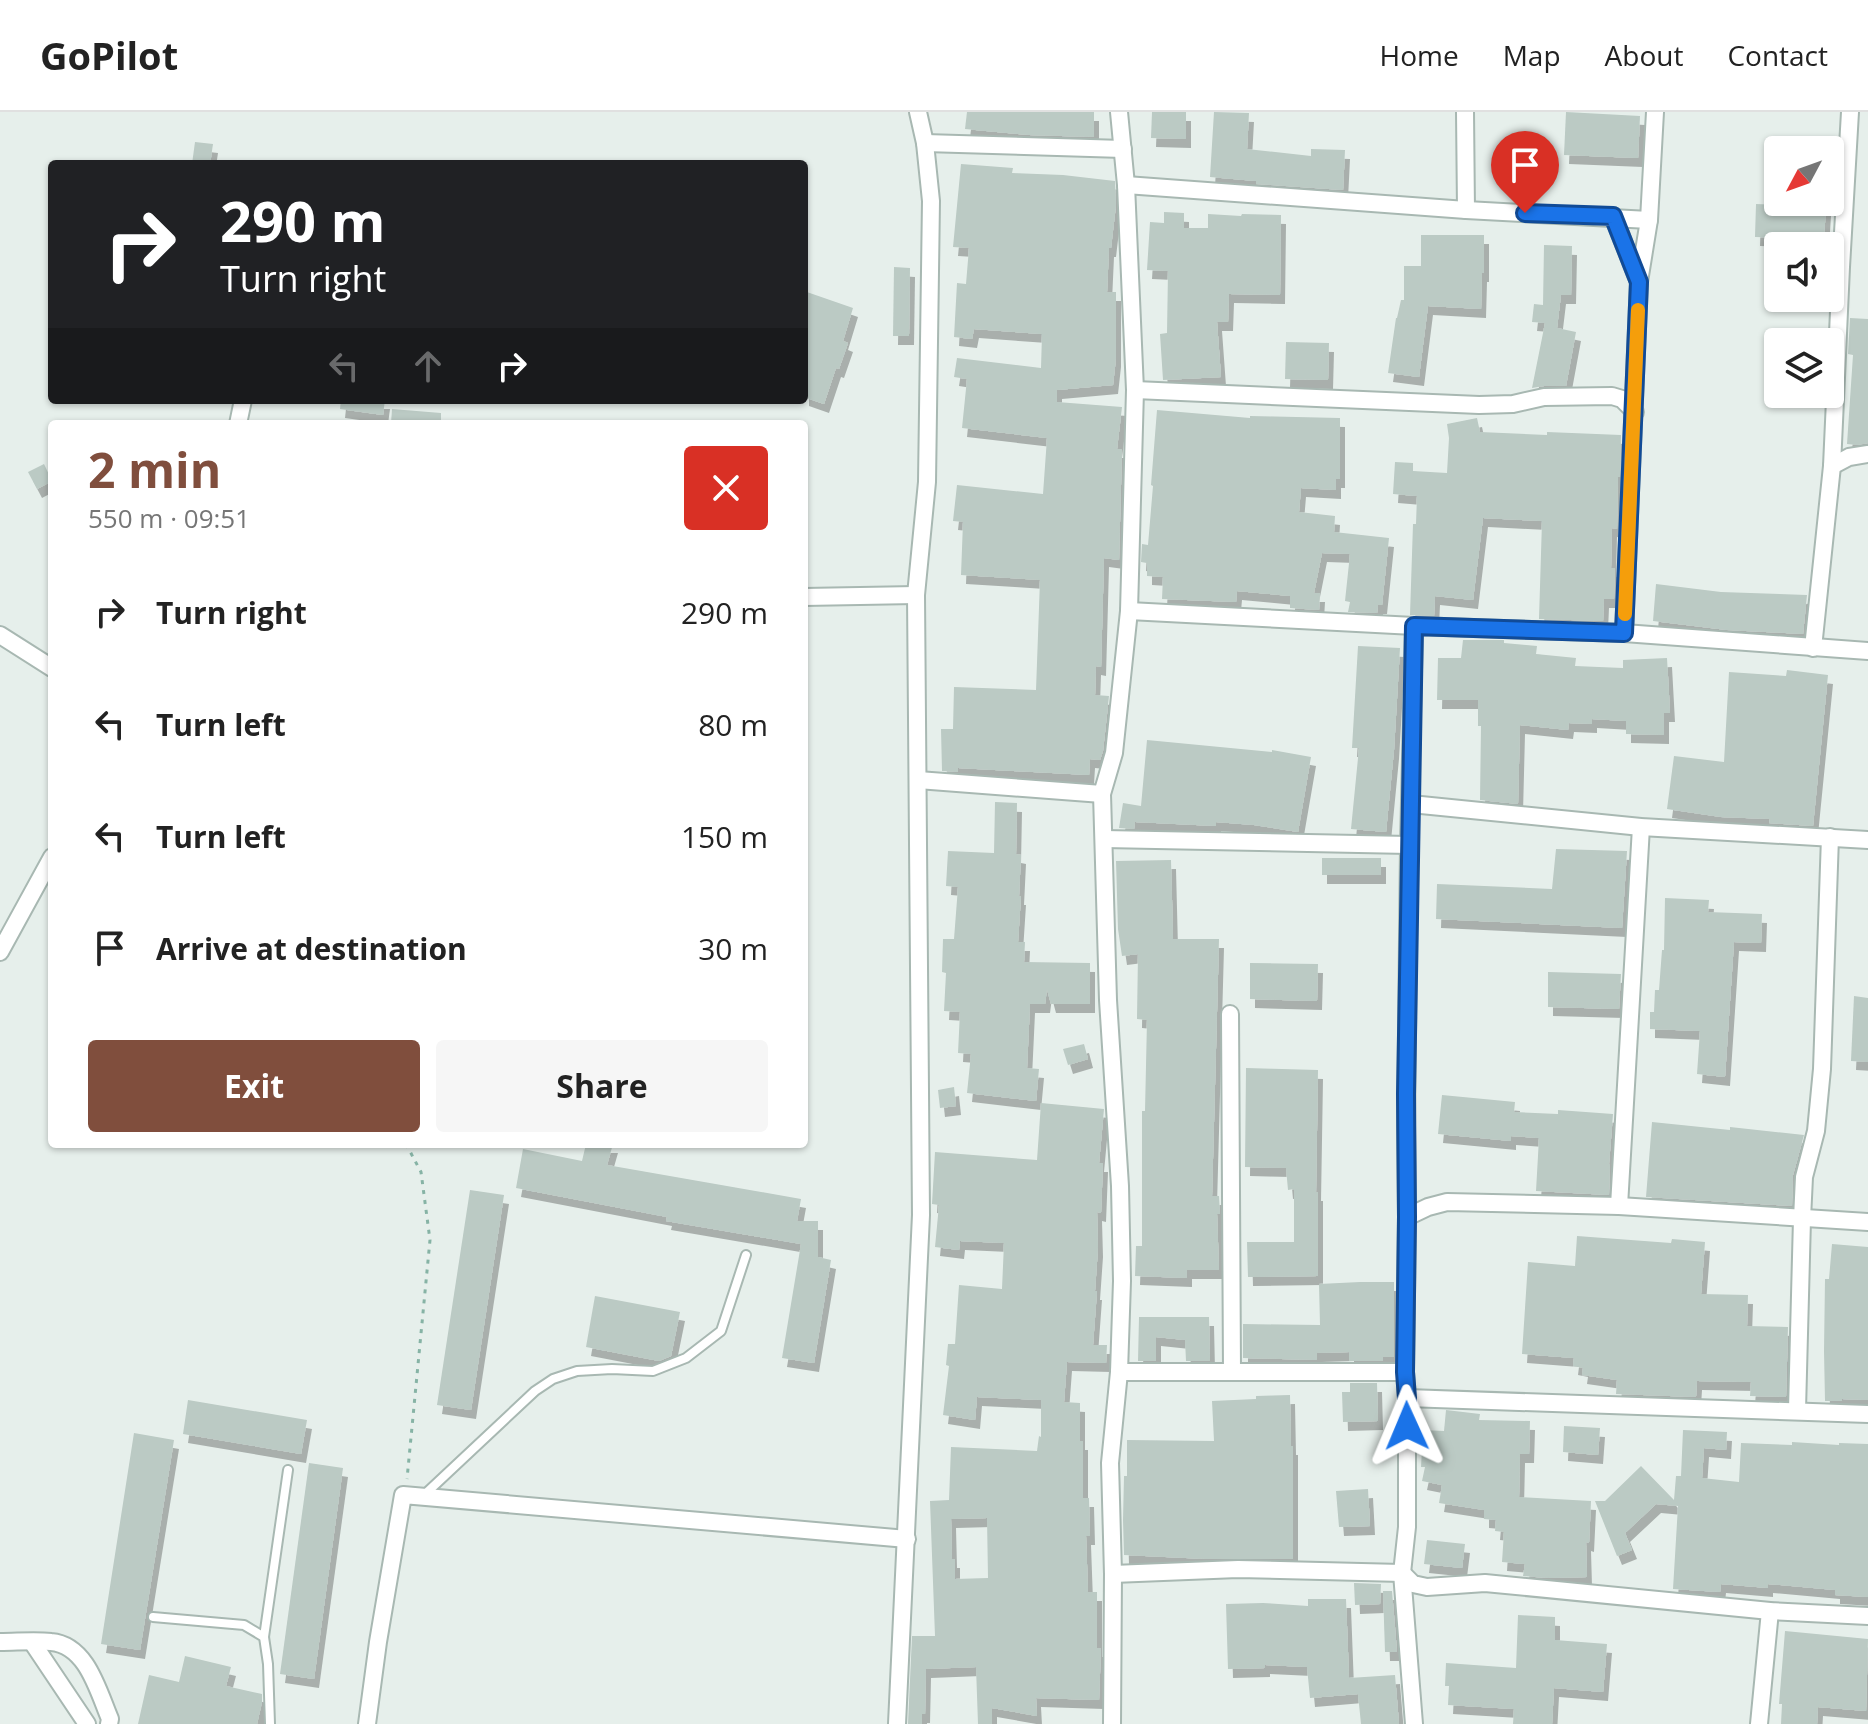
<!DOCTYPE html>
<html lang="en">
<head>
<meta charset="utf-8">
<style>
  body { margin:0; font-family:"Open Sans",sans-serif; background:#f6f6f6; color:#222; height:100vh; display:flex; flex-direction:column; font-size:30px; white-space:nowrap }
  * { box-sizing:border-box; margin:0 }
  p { font-size:26px; color:#767676 }
  .icon { flex:none; width:44px; height:44px; fill:none; stroke:currentColor; stroke-width:2; stroke-linecap:round; stroke-linejoin:round }
  .map { position:relative; flex:1; overflow:hidden }
  .sheet { position:absolute; left:48px; top:308px; width:760px; height:728px; display:flex; flex-direction:column; background:#fff; border-radius:8px; box-shadow:0 2px 6px #0004 }
  .sheet>* { flex:none }
  .guide { position:absolute; left:48px; top:48px; width:760px; height:244px; border-radius:8px; box-shadow:0 2px 6px #0004; background:#202124; color:#fff; overflow:hidden }
  .needle { width:52px; rotate:229deg }
  .buttons { position:absolute; left:1764px; top:24px; display:grid; gap:16px }
  .buttons a { display:grid; place-items:center; width:80px; height:80px; border-radius:8px; background:#fff; box-shadow:0 2px 6px #0004; font-size:40px }
  .pin { position:absolute; display:grid; place-items:center; width:68px; height:68px; color:#fff; margin:-82px -34px; border-radius:50% 50% 50% 0; rotate:-45deg; box-shadow:0 0 8px #0007 }
  .pin .icon { rotate:45deg }
  .me { position:absolute; width:88px; margin:-44px; rotate:359deg; stroke-linejoin:round; filter:drop-shadow(0 0 6px #0008) }
  .turn { display:flex; align-items:center; gap:28px; height:168px; padding:0 40px; font-size:36px }
  .turn .icon { width:104px; height:104px; stroke-width:2.5 }
  .turn b { display:block; font-size:56px; line-height:68px }
  .lanes { display:flex; align-items:center; height:76px; padding:0 40px; background:#0003; justify-content:center; gap:40px; direction:ltr }
  .lanes .off { opacity:.35 }
  .round { display:grid; place-items:center; flex:none; width:84px; height:84px; border-radius:8px; background:#f6f6f6 }
  .head { display:flex; align-items:center; justify-content:space-between; height:136px; padding:0 40px }
  h1 { font-size:48px; font-weight:700; line-height:60px; color:#804e3d }
  .cta { display:flex; gap:16px; margin-top:auto; padding:16px 40px }
  .cta a { flex:1; height:92px; border-radius:8px; background:#804e3d; color:#fff; font-size:32px; font-weight:700; line-height:92px; text-align:center }
  .cta a+a { background:#f6f6f6; color:#222 }
  ul { padding:0; list-style:none }
  li { display:flex; align-items:center; gap:24px; height:112px; padding:0 40px }
  li div { flex:1 }
  li b { display:block; font-size:30px }
  li em { font-style:normal }
  header { display:flex; align-items:center; gap:48px; box-sizing:border-box; height:112px; padding:0 40px; background:#fff; border-bottom:2px solid #e0e0e0 }
  header strong { font-size:38px }
  nav { display:flex; gap:44px; margin-inline-start:auto; font-size:28px }
  .map>svg:first-child { display:block }
  .building { fill:#bbcac4; fill-rule:evenodd; filter:url(#shadow) }
  .lines { fill:none; stroke-linecap:round; stroke-linejoin:round }
  .service-casing { stroke:#a8b8b2; stroke-width:12 }
  .minor-casing { stroke:#a8b8b2; stroke-width:20 }
  .path { stroke:#86b3a5; stroke-width:3; stroke-dasharray:4 6; stroke-linecap:butt }
  .service { stroke:#fff; stroke-width:8 }
  .minor { stroke:#fff; stroke-width:16 }
  .route-casing { stroke:#114b97; stroke-width:20 }
  .route { stroke:#1a73e8; stroke-width:14 }
  .slow { stroke:#f59e0b; stroke-width:14 }
</style>
</head>
<body>
<header>
<strong>GoPilot</strong>
<nav><a>Home</a><a>Map</a><a>About</a><a>Contact</a></nav>
</header>
<div class="map">
<svg width="1868" height="1612" viewBox="0 0 1868 1612">
  <defs>
    <filter id="shadow"><feDropShadow dx="5" dy="9" stdDeviation="0" flood-color="#0004"/></filter>
  </defs>
  <rect width="100%" height="100%" fill="#e6efeb"/>
  <g class="building">
    <path d="M967 0H1094V25L1029 23 965 17Z"/>
    <path d="M1152 0H1186V27L1151 26Z"/>
    <path d="M1214 0 1249 1 1247 37 1311 44V37L1345 38 1343 78 1256 72V69L1210 65Z"/>
    <path d="M1566 0 1640 4 1638 46 1564 43Z"/>
    <path d="M195 30 213 32 210 52H192Z"/>
    <path d="M961 52 1013 56 1012 61 1063 63 1115 69 1116 93 1111 136H1109L1107 180H1116V246L1113 273 1057 278V290L1122 295 1117 337H1122L1119 448 1104 446 1101 555 1096 554 1095 583 1109 584 1103 639 1100 648 1090 647 1089 663 958 656V660L942 659 941 617H953L954 575 1036 578 1040 468 961 463 963 410 953 409 957 373 1043 382 1047 326 962 316 967 267 954 265 957 246 1041 256 1042 222 974 217 972 227 954 225 957 171 966 172 969 136 953 135Z"/>
    <path d="M1756 92 1826 95 1824 127 1755 125Z"/>
    <path d="M1164 100 1184 101V116H1208V102L1241 104 1242 102 1281 103 1280 183 1229 182 1228 210H1217L1221 265 1163 268 1160 222 1167 221 1168 159 1147 158 1150 110 1164 111Z"/>
    <path d="M1421 123H1484V161H1482L1481 197 1428 194 1419 265 1388 261 1396 206H1397L1401 188H1404V154H1421Z"/>
    <path d="M1544 133 1572 134 1571 183H1561L1557 216 1576 220 1566 274H1544L1532 276 1545 211 1532 210 1534 192 1543 193Z"/>
    <path d="M894 155 910 156 909 224H893Z"/>
    <path d="M804 179 853 196 843 229 848 231 839 257 836 256 824 292 804 285V227L808 212 804 211Z"/>
    <path d="M1850 206 1868 207V331L1857 333 1847 332 1853 243 1848 242Z"/>
    <path d="M1286 230 1329 231 1328 268 1285 267Z"/>
    <path d="M341 288H385L383 303 340 297Z"/>
    <path d="M392 297 441 301V312H391Z"/>
    <path d="M1157 298 1250 306V304L1340 306V367H1336V378L1301 376 1299 400 1335 404 1334 420 1389 426 1382 493H1378L1377 501 1348 500 1350 490 1345 489 1350 442 1322 441 1314 481H1320L1319 498 1290 496V484L1237 479 1236 490 1162 487 1163 465 1147 464V451L1141 450 1142 432 1148 433 1153 374 1151 373Z"/>
    <path d="M1477 306 1480 320 1547 323V320L1621 323 1620 365H1618L1617 417 1612 416 1611 456H1615L1614 487H1604L1603 509 1539 507 1542 409 1483 406 1473 488 1435 484 1434 504 1410 503 1413 412H1416L1417 384 1393 382 1395 350 1413 351V359L1447 361 1449 326 1447 312Z"/>
    <path d="M44 352 52 369 37 377 28 360Z"/>
    <path d="M1656 472 1721 480 1807 483 1803 522 1727 518 1653 509Z"/>
    <path d="M1463 528H1504V531L1537 534 1536 542 1576 546 1575 554 1623 556V548L1667 546 1670 601H1664V623L1626 622V609L1592 607V612L1569 611 1568 618 1520 613 1518 692 1480 688 1481 614H1478V588H1437L1438 546H1461Z"/>
    <path d="M1358 534 1400 536 1394 638 1386 720 1351 717 1359 636H1352Z"/>
    <path d="M1787 558 1828 563 1813 714 1769 711 1770 707 1721 705 1667 697 1674 644 1724 650 1729 560 1786 564Z"/>
    <path d="M1147 628 1272 640V638L1311 645 1298 720 1254 713 1216 710V714L1135 710 1134 717 1119 716 1123 691 1141 694Z"/>
    <path d="M995 690 1017 691 1016 742 1021 743 1019 784H1021L1018 830H1025L1024 850 1090 851V892H1051L1047 877 1045 892H1030L1027 956 1039 957 1036 989 967 981 971 942 958 941 960 900 944 899 946 861 942 860 943 827H954L958 775 946 774 948 739 994 741Z"/>
    <path d="M1556 737 1627 739 1622 816 1436 807 1437 772 1552 777Z"/>
    <rect x="1322" y="746" width="59" height="17"/>
    <path d="M1171 748 1173 827H1219L1212 1084H1219L1220 1102H1217L1219 1158H1187V1166L1135 1164 1136 1134H1142V999H1145L1147 908 1137 907 1138 842 1122 844 1118 817 1116 749Z"/>
    <path d="M1665 786 1709 788 1708 800 1762 802 1761 831 1734 830 1725 965 1697 962 1700 919 1650 917V900H1654L1655 878H1659L1662 838H1664Z"/>
    <path d="M1250 851 1318 852 1317 889 1250 887Z"/>
    <path d="M1548 860 1621 862 1619 897 1548 895Z"/>
    <path d="M1854 884 1868 886V950L1851 949Z"/>
    <path d="M1084 932 1088 947 1068 953 1063 937Z"/>
    <path d="M1246 956 1318 958 1316 1080H1318V1164L1248 1165 1247 1130H1294V1077L1288 1078 1286 1056 1245 1055Z"/>
    <path d="M954 975 956 994 940 996 938 978Z"/>
    <path d="M1442 983 1515 990 1514 1000 1558 1002V998L1613 1002 1609 1052H1610L1609 1083 1536 1079 1539 1026 1511 1024V1029L1438 1022Z"/>
    <path d="M1041 991 1104 997 1099 1051H1103L1101 1101 1097 1100 1098 1136 1095 1179H1097L1093 1233H1107L1106 1251 1067 1250 1064 1290 1080 1291V1329H1083V1386H1089L1090 1424H1086L1088 1480H1097V1536H1101L1099 1588 1036 1586 1037 1604 992 1596V1612H978L976 1555 926 1557 925 1602H922V1612H908L912 1524H935L930 1389 949 1388 951 1335 1037 1339 1039 1324 1041 1325V1288L977 1285 975 1308 943 1303 949 1254 946 1253 948 1232H955L959 1173 1002 1177 1004 1131 960 1129 959 1138 935 1135 939 1093 932 1092 935 1040 1037 1048ZM987 1406 988 1466 955 1467V1447H952L951 1407Z"/>
    <path d="M1652 1010 1730 1018V1015L1804 1023 1793 1063 1792 1094 1646 1085Z"/>
    <path d="M586 1032H613L607 1053 801 1087 797 1109H818V1145L831 1148 814 1251 782 1246 801 1132 666 1109 667 1105 516 1076 523 1037 582 1049Z"/>
    <path d="M470 1078 504 1083 471 1298 437 1293Z"/>
    <path d="M1577 1124 1671 1131 1672 1127 1705 1130 1701 1182 1748 1183 1747 1214 1788 1215 1786 1285 1750 1284 1751 1270 1697 1269 1696 1285 1616 1282 1617 1268 1582 1263 1583 1256 1573 1254 1574 1246 1522 1242 1528 1150 1575 1154Z"/>
    <path d="M1832 1132 1868 1135V1288L1842 1287V1289H1825L1824 1239 1825 1167H1829Z"/>
    <path d="M1360 1170H1394V1245H1383V1249H1349V1240L1317 1241V1248L1243 1246V1212L1320 1213 1319 1172Z"/>
    <path d="M595 1184 680 1200 671 1244 659 1249 586 1235Z"/>
    <path d="M1139 1205H1209L1210 1249H1186L1185 1228 1156 1225V1249H1138Z"/>
    <path d="M1350 1271H1377L1378 1309 1343 1310 1342 1280H1350Z"/>
    <path d="M1290 1283 1291 1334H1293V1447H1207L1124 1443 1123 1408 1124 1364H1127V1328L1214 1329 1212 1289 1256 1287V1284Z"/>
    <path d="M188 1288 307 1308 301 1342 183 1322Z"/>
    <path d="M1446 1298 1480 1302 1479 1308 1530 1309 1529 1342H1520L1519 1385 1591 1389 1589 1431 1586 1430 1587 1465 1548 1466 1523 1464 1525 1452 1502 1450 1504 1420 1495 1419 1496 1408 1484 1407V1398L1439 1391 1442 1373 1422 1369 1425 1355H1421L1423 1318 1444 1319Z"/>
    <path d="M1564 1314 1600 1316 1598 1343 1563 1340Z"/>
    <path d="M1683 1318 1727 1320 1726 1338 1704 1336 1702 1366 1739 1370 1741 1331 1792 1333V1330L1839 1333V1331L1868 1332V1485L1835 1483V1478L1768 1472V1476L1721 1472 1720 1480 1673 1477 1678 1394 1656 1392 1625 1421 1632 1438 1617 1444 1595 1389H1605L1641 1354 1674 1388 1676 1364H1681Z"/>
    <path d="M134 1321 174 1328 140 1538 101 1532Z"/>
    <path d="M309 1351 343 1356 314 1567 280 1562Z"/>
    <path d="M1368 1377 1370 1414 1339 1415 1336 1379Z"/>
    <path d="M1427 1428 1465 1432 1462 1456 1424 1452Z"/>
    <path d="M1354 1471 1381 1472 1380 1492 1355 1493Z"/>
    <path d="M1383 1479H1392L1397 1540H1385Z"/>
    <path d="M1308 1487H1346L1349 1566 1395 1563 1399 1612H1361L1358 1582 1310 1586 1307 1555 1265 1553V1556L1228 1557 1226 1492 1263 1491 1308 1494Z"/>
    <path d="M1518 1503 1555 1505V1528L1607 1532 1603 1580 1554 1576 1552 1612H1513L1514 1597 1448 1593 1449 1574H1445L1446 1551 1516 1556Z"/>
    <path d="M1785 1519 1868 1527 1866 1599 1818 1595 1817 1612H1781L1782 1592H1779Z"/>
    <path d="M185 1544 231 1555 226 1574 262 1582V1590L257 1612H138L149 1563 179 1570Z"/>
  </g>
  <g class="lines">
    <defs>
      <g id="service">
        <path d="M423 1384 535 1279 553 1267 577 1259 612 1257 653 1259 686 1246 721 1219 746 1143"/>
        <path d="M153 1505 244 1513 264 1525 268 1552 270 1612"/>
        <path d="M264 1525 288 1358"/>
      </g>
      <g id="minor">
        <path d="M1465 0 1466 98"/>
        <path d="M925 31 1123 37"/>
        <path d="M1126 73 1466 98 1649 108"/>
        <path d="M1613 104 1639 170"/>
        <path d="M1135 278 1479 293 1513 292 1544 285 1612 284 1622 287 1635 300"/>
        <path d="M238 312 243 288"/>
        <path d="M1832 354 1849 345 1868 342"/>
        <path d="M804 485 916 483"/>
        <path d="M1129 499 1414 514 1624 521 1868 539"/>
        <path d="M1624 521 1639 170 1649 108 1655 0"/>
        <path d="M0 523 52 556"/>
        <path d="M1813 536 1832 354 1841 155 1850 0"/>
        <path d="M918 668 1102 682"/>
        <path d="M1411 692 1641 715 1868 728"/>
        <path d="M1104 727 1409 733"/>
        <path d="M0 840 52 745"/>
        <path d="M1230 902 1232 1259"/>
        <path d="M1619 1094 1641 715"/>
        <path d="M1407 1105 1428 1095 1447 1090 1619 1094 1868 1110"/>
        <path d="M1119 1260H1405"/>
        <path d="M1407 1286 1868 1302"/>
        <path d="M1797 1298 1802 1107 1804 1065 1816 1019 1822 957 1830 725"/>
        <path d="M1113 1462 1238 1457 1402 1461 1413 1472 1427 1475 1485 1471 1770 1499 1868 1504"/>
        <path d="M0 1530C17 1530 35 1528 51 1530 87 1533 98 1579 110 1607L109 1612"/>
        <path d="M32 1530 87 1612"/>
        <path d="M367 1612 378 1530 403 1383 907 1427"/>
        <path d="M897 1612 921 1103 916 483 927 370 931 89 925 31 918 0"/>
        <path d="M1112 1612 1113 1462 1110 1351 1119 1260 1122 1169 1120 1074 1108 888 1102 682 1114 641 1129 499 1135 278 1126 73 1119 0"/>
        <path d="M1414 1612 1402 1461 1407 1415V1286L1405 1260 1407 1105 1406 1014 1409 733 1414 514"/>
        <path d="M1759 1612 1770 1499"/>
      </g>
    </defs>
    <use href="#service" class="service-casing"/>
    <use href="#minor" class="minor-casing"/>
    <path class="path" d="M406 1032 421 1060 430 1128 407 1367"/>
    <use href="#service" class="service"/>
    <use href="#minor" class="minor"/>
  </g>
  <g class="lines">
    <defs>
      <path id="route" d="M1407 1314V1286L1405 1260 1407 1105 1406 982 1414 514 1624 521 1639 170 1613 104 1525 101"/>
    </defs>
    <use href="#route" class="route-casing"/>
    <use href="#route" class="route"/>
    <path class="slow" d="M1625 502 1638 198"/>
  </g>
</svg>
<div class="buttons">
<a><svg class="needle" viewBox="-14 -14 28 28"><path d="M0-13l5 13h-10z" fill="#e53935"/><path d="M0 13l5-13h-10z" fill="#767676"/></svg></a>
<a><svg class="icon" aria-label="sound" viewBox="0 0 24 24"><path d="M4 9h4l5-4v14l-5-4H4zM17 9q2 3 0 6"/></svg></a>
<a><svg class="icon" aria-label="layers" viewBox="0 0 24 24"><path d="M12 4l9 5-9 5-9-5zM3 14l9 5 9-5"/></svg></a>
</div>
<div class="pin" style="left:1525px;top:101px;background:#d93025"><svg class="icon" aria-label="arrive" viewBox="0 0 24 24"><path d="M6 21V4h12l-3 4 3 4H6"/></svg></div>
<svg class="me" style="left:1407px;top:1314px" viewBox="-20 -20 40 40"><path d="M0-17L14 15 0 8-14 15z" fill="#1a73e8" stroke="#fff" stroke-width="4"/></svg>
<div class="guide">
<div class="turn"><svg class="icon" aria-label="right" viewBox="0 0 24 24"><path d="M7 20v-9h11M14 6l5 5-5 5"/></svg><div><b>290 m</b>Turn right</div></div>
<div class="lanes"><svg class="icon off" aria-label="left" viewBox="0 0 24 24"><path d="M17 20v-9H6M10 6l-5 5 5 5"/></svg><svg class="icon off" aria-label="ahead" viewBox="0 0 24 24"><path d="M12 20V5M6 11l6-6 6 6"/></svg><svg class="icon" aria-label="right" viewBox="0 0 24 24"><path d="M7 20v-9h11M14 6l5 5-5 5"/></svg></div>
</div>
<section class="sheet">
<div class="head"><div><h1>2 min</h1><p>550 m · 09:51</p></div><a class="round" style="background:#d93025;color:#fff"><svg class="icon" aria-label="close" viewBox="0 0 24 24"><path d="M6 6l12 12M18 6L6 18"/></svg></a></div>
<ul>
<li><svg class="icon" aria-label="right" viewBox="0 0 24 24"><path d="M7 20v-9h11M14 6l5 5-5 5"/></svg><div><b>Turn right</b></div><em>290 m</em></li>
<li><svg class="icon" aria-label="left" viewBox="0 0 24 24"><path d="M17 20v-9H6M10 6l-5 5 5 5"/></svg><div><b>Turn left</b></div><em>80 m</em></li>
<li><svg class="icon" aria-label="left" viewBox="0 0 24 24"><path d="M17 20v-9H6M10 6l-5 5 5 5"/></svg><div><b>Turn left</b></div><em>150 m</em></li>
<li><svg class="icon" aria-label="arrive" viewBox="0 0 24 24"><path d="M6 21V4h12l-3 4 3 4H6"/></svg><div><b>Arrive at destination</b></div><em>30 m</em></li>
</ul>
<div class="cta"><a>Exit</a><a>Share</a></div>
</section>
</div>
</body>
</html>
